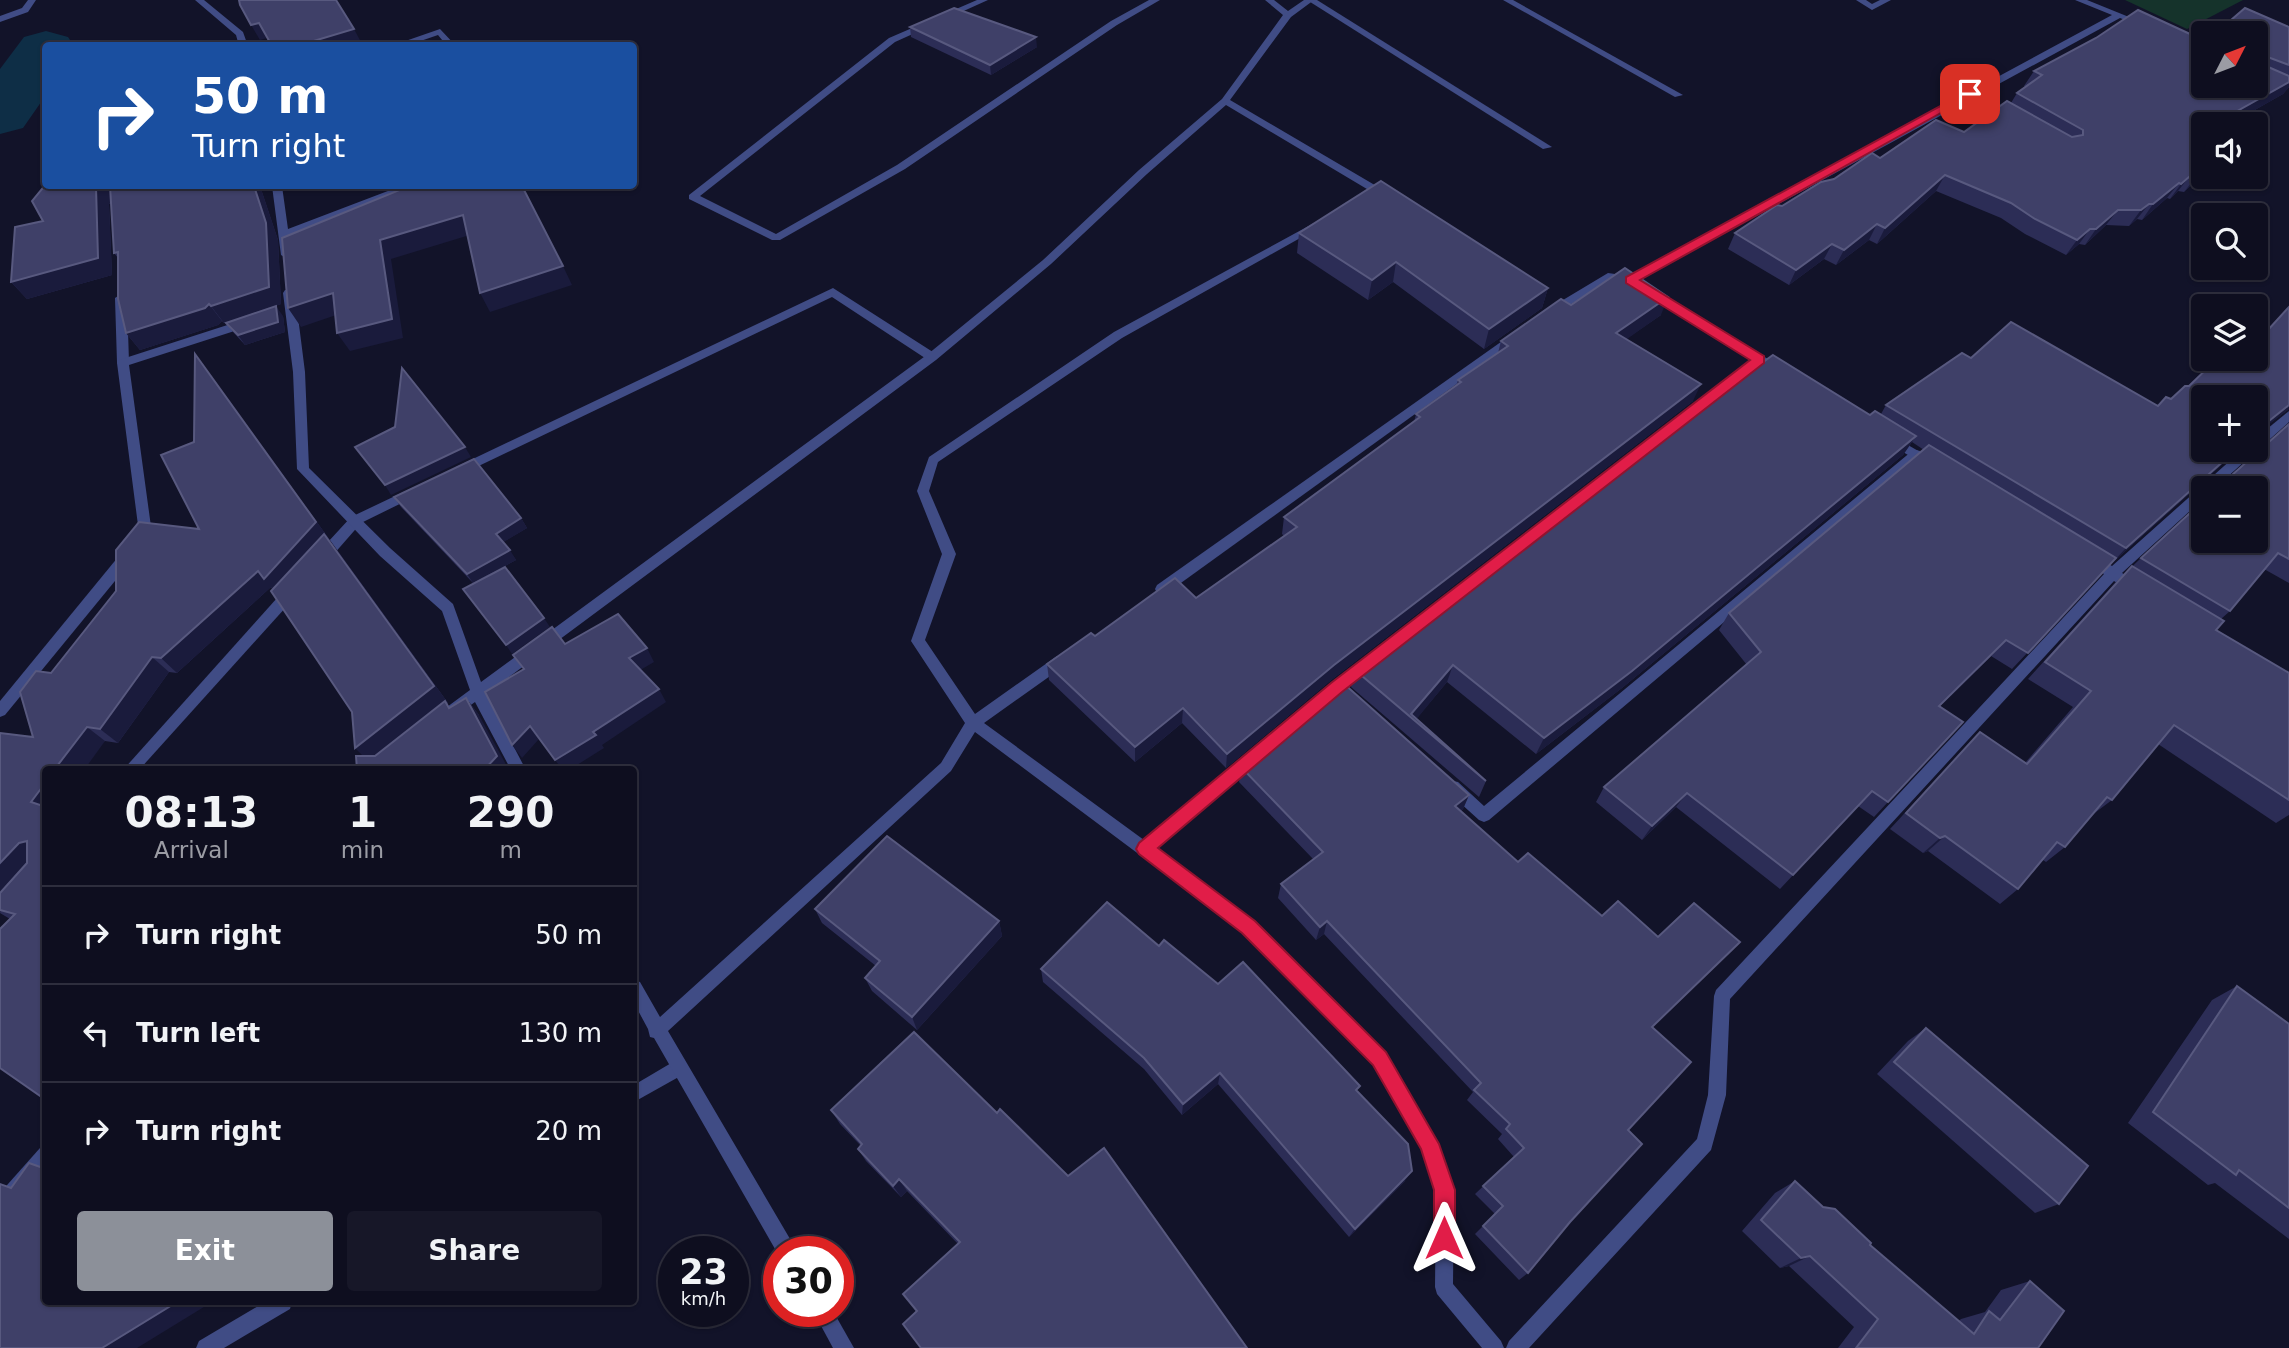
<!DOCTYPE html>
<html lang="en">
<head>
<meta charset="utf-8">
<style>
  body { margin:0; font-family:"DejaVu Sans",sans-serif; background:#171728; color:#f1f3f6; height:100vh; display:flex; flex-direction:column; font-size:26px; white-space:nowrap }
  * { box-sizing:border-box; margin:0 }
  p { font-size:23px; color:#9b9ca4 }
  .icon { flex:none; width:38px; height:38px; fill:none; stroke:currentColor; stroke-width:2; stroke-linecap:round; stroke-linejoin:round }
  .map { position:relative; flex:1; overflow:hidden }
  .drawer { position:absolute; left:42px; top:766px; width:595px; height:539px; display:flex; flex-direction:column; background:#0e0e1f; border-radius:7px; box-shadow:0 2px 5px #0004,0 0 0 2px #2e2e3d }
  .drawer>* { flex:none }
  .banner { position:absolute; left:42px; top:42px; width:595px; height:147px; border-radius:7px; box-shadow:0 2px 5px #0004,0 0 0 2px #2e2e3d; background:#1a4fa0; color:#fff; overflow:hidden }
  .needle { width:46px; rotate:48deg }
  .controls { position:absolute; left:2191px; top:21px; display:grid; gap:14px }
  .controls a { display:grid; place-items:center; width:77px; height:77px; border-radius:7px; background:#0e0e1f; box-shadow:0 2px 5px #0004,0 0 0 2px #2e2e3d; font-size:35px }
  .speed { position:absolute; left:658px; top:1236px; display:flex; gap:14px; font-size:35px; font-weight:700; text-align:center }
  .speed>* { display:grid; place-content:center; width:91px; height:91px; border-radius:50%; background:#0e0e1f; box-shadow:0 2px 5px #0004,0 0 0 2px #2e2e3d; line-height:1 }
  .speed small { font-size:18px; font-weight:400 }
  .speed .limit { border:10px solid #d22; background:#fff; color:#111 }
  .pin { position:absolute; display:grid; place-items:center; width:60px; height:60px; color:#fff; margin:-30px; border-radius:14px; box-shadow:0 4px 10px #0006 }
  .me { position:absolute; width:77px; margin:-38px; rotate:0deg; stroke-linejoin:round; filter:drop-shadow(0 0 5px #0008) }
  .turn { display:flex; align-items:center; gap:24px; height:147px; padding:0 35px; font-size:32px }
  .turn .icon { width:91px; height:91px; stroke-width:2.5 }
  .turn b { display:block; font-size:49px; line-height:60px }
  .eta { display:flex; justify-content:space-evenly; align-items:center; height:119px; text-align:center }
  .eta b { font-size:42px; font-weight:700; line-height:49px }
  .cta { display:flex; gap:14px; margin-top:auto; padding:14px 35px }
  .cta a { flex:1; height:80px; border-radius:7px; background:#8c9099; color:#fff; font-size:28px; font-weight:700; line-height:80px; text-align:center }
  .cta a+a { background:#171728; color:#f1f3f6 }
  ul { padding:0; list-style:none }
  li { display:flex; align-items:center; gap:21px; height:98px; padding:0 35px; border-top:2px solid #2e2e3d }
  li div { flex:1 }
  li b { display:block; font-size:26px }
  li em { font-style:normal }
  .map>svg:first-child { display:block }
  .green { fill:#15332b }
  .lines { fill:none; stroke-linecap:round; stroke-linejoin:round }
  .river { fill:#0e2e46; fill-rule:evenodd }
  .service { fill:#404c85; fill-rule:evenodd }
  .minor { fill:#404c85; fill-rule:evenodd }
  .wall { fill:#2c2d56 }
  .shaded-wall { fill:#1a1b3c }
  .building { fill:#3f4068; stroke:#58597f; stroke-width:2 }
  .route { fill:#e11d48; stroke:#92132f; stroke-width:2 }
</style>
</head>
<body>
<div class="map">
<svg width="2289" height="1348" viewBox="0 0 2289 1348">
  <rect width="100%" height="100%" fill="#121329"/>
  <path class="green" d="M2125 0H2243L2187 29Z"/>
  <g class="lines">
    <path class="river" d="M46 31 68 37 74 46H46V95L23 128 0 134V69L24 37Z"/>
    <g class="service">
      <path d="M1307 0H1317L1552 147 1543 149Z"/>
      <path d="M1856 0H1866L1872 4 1880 0H1891L1872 10Z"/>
      <path d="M1967 92H1973L2016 117 2008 119 1967 96Z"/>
      <path d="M833 288 936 354V360H928L832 297 464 473 460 475 454 470 456 467Z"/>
      <path d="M121 294 127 298 129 363 123 367 117 363 115 298Z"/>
      <path d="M1916 450 1920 451 1922 454 1920 457 1489 820 1484 822 1479 820 1448 792 1446 787 1448 782 1453 781 1458 782 1484 806 1912 451Z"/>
      <path d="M414 487 418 489 420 492 418 495 361 523 326 563H316L314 559 316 555 351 517Z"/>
      <path d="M291 587 298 592 296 596 139 770H123L286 588Z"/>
      <path d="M678 1059 684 1062 687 1068 684 1074 634 1102V1085Z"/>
      <path d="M265 1302H292L290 1309 224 1348H196L199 1341Z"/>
    </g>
    <g class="minor">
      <path d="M28 0H36L28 12 0 22V16L22 8Z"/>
      <path d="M195 0H204L243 32 248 46H239L236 35Z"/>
      <path d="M977 0H988L895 42 700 196 776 234 897 165 1111 21 1149 0H1160L1117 25 905 169 780 240H772L689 199V195L889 38Z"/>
      <path d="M1265 0H1274L1288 11 1304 0H1314L1291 17 1230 100 1390 194V198H1382L1226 105 1147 174 1051 264 936 360 486 694 526 770H511L475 702 457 715H447L445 711 447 707 470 690 442 611 380 556 297 469 293 372 283 293 285 290H293L295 293 305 372 309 468 390 548 453 604 481 682 928 354 1043 260 1139 170 1222 99 1283 15Z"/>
      <path d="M1503 0H1513L1683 95 1675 97Z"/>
      <path d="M2075 0H2087L2129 17 2125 20 2120 18 1635 282 1630 284 1613 279 1553 315H1545L1543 312 1608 273 1629 276 2112 15Z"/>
      <path d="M440 29 456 46H447L438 35 406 46H391Z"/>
      <path d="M272 186H282L288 229 401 186H414L289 236 291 255 286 258 281 255Z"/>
      <path d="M1314 223 1318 224V228L1122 338 938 462 929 491 956 554 925 640 975 714 1057 656H1067L1069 660 1067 664 984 723 1144 840 1250 752 1255 750 1260 752 1262 756 1260 760 1156 849 1255 922 1385 1052 1435 1138 1454 1190 1453 1284 1501 1341 1504 1348H1482L1437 1294 1435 1287 1436 1190 1422 1148 1373 1064 1243 932 975 732 951 771 668 1031 793 1244 795 1251H779V1256L654 1038 650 1037 648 1029 634 1003V980L640 982 660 1017 941 763 965 723 911 641 942 554 917 491 929 457 1114 332Z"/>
      <path d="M1650 288 1783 368V374H1775L1760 364 1706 407H1698V401L1751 359 1646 295 1644 292Z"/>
      <path d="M246 319 250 320V326L129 365 152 534 146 543H136L135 540 139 533 117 363 119 360Z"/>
      <path d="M1515 332 1521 336 1519 339 1167 593H1157L1155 589 1157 585Z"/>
      <path d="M2289 411V422L2260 448 2256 449V438Z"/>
      <path d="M1892 436 1936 461 1938 464 1936 467H1928L1888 443 1886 440 1888 437Z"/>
      <path d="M2256 449V450L2254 453 2215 488H2203V499L2122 573 2140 583 2142 587 2140 591H2130L2114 581 1730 999 1726 1095 1711 1150 1529 1348H1506L1509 1341 1697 1139 1708 1095 1714 996 1716 990 2104 574 2083 559 2085 555H2095L2112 566 2242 450Z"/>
      <path d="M128 550 133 551 135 555 133 559 5 715 0 717V701L123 551Z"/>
      <path d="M1368 657 1373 659 1375 663 1373 667 1334 698H1324L1322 694 1324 690Z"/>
      <path d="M46 1145V1168L6 1213 0 1216V1193L40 1148Z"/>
      <path d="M813 1311H833L854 1348H833Z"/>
    </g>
  </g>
  <g class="wall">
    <path d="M2245 8 2289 27V87L2283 94 2230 124H2203V174L2184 192 2178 191 2170 199 2167 198 2142 220 2137 219 2129 226 2106 225 2085 245 2079 244 2066 255 2025 234 2001 218 1936 191 1877 244 1869 240 1836 265 1824 259 1789 285 1728 249 1735 233 1782 206 1834 179 1880 158 1964 132 2011 103 2017 93 2026 87 2024 86 2034 71 2203 86 2256 33H2215Z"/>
    <path d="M910 27 1037 47 991 75 911 37Z"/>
    <path d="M46 186H260L278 240 281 304 224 323 222 321 218 325 140 350 126 333 118 258 114 253 111 203 109 204 112 275 27 299 11 282 43 221Z"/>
    <path d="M1299 233 1548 288 1542 308 1484 349 1393 282 1368 300 1297 253Z"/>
    <path d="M1571 305 1661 315 1626 339 1693 401 1330 681 1226 768 1182 723 1135 762 1049 680 1047 664 1095 636 1196 598 1284 536 1282 534 1284 517 1414 422 1416 414 1456 386 1458 380 1498 353 1501 341Z"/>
    <path d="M2289 307V409L2269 424 2268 431 2256 444V397L2238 450 2112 563 2012 669 1991 656 1940 706 1888 802 1874 817 1858 806 1780 889 1676 807 1642 840 1596 802 1604 787 1747 665 1719 630 1729 613 1924 450 1912 442 1903 455 1622 688 1536 754 1447 682 1416 719 1486 781 1479 797 1351 687 1355 670 1720 393 1870 415 1881 414 1886 405 1971 358 2158 406 2171 399 2189 386 2256 359 2257 342Z"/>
    <path d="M283 316 285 332 245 345 234 333 226 323Z"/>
    <path d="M195 354 448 703 447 704 450 708 466 698 479 715 363 756 352 712 271 587 177 673 169 672 118 743 105 741 46 770V1100L10 919 0 913 33 737 51 673 199 529 194 442Z"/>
    <path d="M2289 424V583L2264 569 2230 611 2221 619 2216 630 2289 673V815L2276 823 2158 744 2112 800 2092 815 2065 847 2046 862 2043 860 2018 889 2000 904 1928 851 1923 853 1890 829 1964 749 1980 732 2025 763 2073 707 2028 679 2114 584 2141 558 2256 488H2208L2220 476 2232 475Z"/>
    <path d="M394 497 521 518 527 528 503 542 516 560 473 583 401 507Z"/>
    <path d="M1241 767 1469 795 1463 809 1461 811 1653 1028 1628 1130 1570 1222 1528 1273 1519 1280 1475 1234 1495 1214 1475 1194 1514 1157 1498 1139 1502 1134 1467 1100 1473 1092 1324 934 1316 940 1278 898 1281 884 1314 860 1239 782Z"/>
    <path d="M815 909 999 921 1002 936 917 1030 872 991 865 978 876 966 822 923Z"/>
    <path d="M1159 946 1218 984 1357 1091 1405 1181 1349 1237 1218 1084 1182 1115 1144 1069 1043 982 1041 969Z"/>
    <path d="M2237 986 2289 1024V1239L2215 1183 2208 1185 2128 1123 2212 1000Z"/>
    <path d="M1926 1028 2059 1204 2035 1213 1877 1074 1908 1041Z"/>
    <path d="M831 1110 997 1113 1068 1176 917 1311 958 1244 907 1191 901 1197 866 1161 858 1149 861 1146 840 1124Z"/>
    <path d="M1795 1181 1823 1207 1870 1245 1959 1321 1961 1319 1985 1312 2001 1290 2030 1281 2038 1348H1838L1854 1327 1789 1266 1780 1268 1742 1231 1775 1193Z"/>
  </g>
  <g class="shaded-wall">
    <path d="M259 23 267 38 260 40 251 25Z"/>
    <path d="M354 29 362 44 356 46H297Z"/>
    <path d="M1036 37 1037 47 991 75 990 65Z"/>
    <path d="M2289 82V87L2283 94 2230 124H2214Z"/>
    <path d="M2203 169V174L2184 192 2196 177Z"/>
    <path d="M1945 175 1936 191 1877 244 1885 228Z"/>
    <path d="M2190 176 2178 191 2170 199 2181 184Z"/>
    <path d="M2179 183 2167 198 2142 220 2153 204Z"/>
    <path d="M97 186H106L116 199 109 204 112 275 27 299 11 282Z"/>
    <path d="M254 186H260L278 240 281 304 224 323 211 306Z"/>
    <path d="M2149 204 2137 219 2129 226 2141 210Z"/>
    <path d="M2118 210 2106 225 2085 245 2096 229Z"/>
    <path d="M463 215 473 234 391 259 403 338 350 351 337 333 380 240Z"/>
    <path d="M1877 224 1869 240 1836 265 1844 250Z"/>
    <path d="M2090 229 2079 244 2066 255 2077 240Z"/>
    <path d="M1832 244 1824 259 1789 285 1796 270Z"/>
    <path d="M1396 262 1393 282 1368 300 1372 280Z"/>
    <path d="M563 266 572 285 490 312 480 293Z"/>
    <path d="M1548 288 1542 308 1484 349 1489 329Z"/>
    <path d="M333 293 345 312 301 327 288 308Z"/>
    <path d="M1668 297 1661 315 1610 351 1616 333Z"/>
    <path d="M209 304 222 321 218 325 140 350 126 333Z"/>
    <path d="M276 306 283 316 285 332 245 345 238 335Z"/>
    <path d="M195 354 448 703 371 764 355 748 434 686 278 594 271 587 177 673 161 658 258 571Z"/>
    <path d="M1701 384 1693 401 1330 681 1226 768 1227 754 1334 665Z"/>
    <path d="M2289 405V409L2259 432 2269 421Z"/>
    <path d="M1916 436 1903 455 1622 688 1536 754 1544 738Z"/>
    <path d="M465 447 471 457 391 495 385 485Z"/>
    <path d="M2236 450H2238L2112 563 2126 548Z"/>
    <path d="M521 518 527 528 502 543 496 534Z"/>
    <path d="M510 550 516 560 473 583 467 574Z"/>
    <path d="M544 618 550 627 512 654 506 645Z"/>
    <path d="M2006 640 1991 656 1924 722 1939 706Z"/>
    <path d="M647 648 654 662 637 672 629 658Z"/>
    <path d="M152 657 169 672 118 743 100 729Z"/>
    <path d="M1453 665 1447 682 1415 721 1411 714Z"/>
    <path d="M659 689 666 702 602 745 604 748 569 770H563L555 760 593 732Z"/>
    <path d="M466 698 479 715 509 770H484Z"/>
    <path d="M1183 708 1182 723 1135 762V747Z"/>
    <path d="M530 726 539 739 522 758 512 745Z"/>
    <path d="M87 727 105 741 84 770H54Z"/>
    <path d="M46 782V812L31 802Z"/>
    <path d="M1687 793 1676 807 1642 840 1652 826Z"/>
    <path d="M1469 795 1463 809 1449 820 1455 806Z"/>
    <path d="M1945 836 1928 851 1923 853 1940 838Z"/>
    <path d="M27 841 46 853 0 898V863L19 843Z"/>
    <path d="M999 921 1002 936 917 1030 912 1017Z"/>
    <path d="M1327 921 1324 934 1316 940 1320 927Z"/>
    <path d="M1220 1073 1218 1084 1182 1115 1183 1104Z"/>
    <path d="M1412 1171 1405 1181 1349 1237 1355 1229Z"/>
    <path d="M899 1179 907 1191 901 1197 893 1186Z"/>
    <path d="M1810 1256 1789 1266 1780 1268 1801 1258Z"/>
    <path d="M177 1302H212L137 1348H102Z"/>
  </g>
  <g class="building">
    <path d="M239 0H336L354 29 297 46H272L259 23 251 25 240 5Z"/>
    <path d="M954 8 1036 37 990 65 910 27Z"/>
    <path d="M2245 8 2289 27V65L2265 56 2266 66 2289 76V82L2214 124H2203V131H2202L2203 132V169L2196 177 2190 176 2181 184 2179 183 2153 204H2149L2141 210H2118L2096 229H2090L2077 240 2035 219 2011 203 1945 175 1885 228 1877 224 1844 250 1832 244 1796 270 1735 233 1777 205 1782 206 1821 182 1834 179 1872 153 1880 158 1936 120 1964 132 2007 101 2072 137 2083 135V130L2017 93 2042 75 2034 71 2096 38 2138 10 2203 40V86H2256V33H2216Z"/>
    <path d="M1381 181 1548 288 1489 329 1396 262 1372 280 1299 233Z"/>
    <path d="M46 184V186H97L96 187 98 258 11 282 15 227 43 221 32 201Z"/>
    <path d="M110 186H254L266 223 269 287 211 306 209 304 205 308 126 333 118 299V252L114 253Z"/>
    <path d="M406 186H522L563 266 480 293 463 215 380 240 392 319 337 333 333 293 288 308 282 238 407 187Z"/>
    <path d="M1625 268 1668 297 1616 333 1701 384 1334 665 1227 754 1183 708 1135 747 1047 664 1091 633 1095 636 1175 578 1196 598 1297 527 1284 517 1420 417 1416 414 1461 382 1458 380 1508 346 1501 341 1561 299 1571 305Z"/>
    <path d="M276 306 278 322 238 335 226 323Z"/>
    <path d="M2289 307V405L2269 421 2268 431 2256 433V397H2203V450H2236L2126 548 1886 405 1962 353 1971 358 2011 322 2158 406 2166 397 2171 399 2185 386H2189L2217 359H2256V341L2257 342Z"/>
    <path d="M195 354 316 522 264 579 258 571 161 658 152 657 100 729 87 727 54 770H46V782L31 802 46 807V1100L0 1068V929L15 914 0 910V893L27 863V841L19 843 0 863V733L33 737 20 692 36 671 51 673 116 591V550L139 522 199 529 161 455 194 442Z"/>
    <path d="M1773 355 1870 415 1875 411 1916 436 1632 671 1544 738 1453 665 1411 714 1486 781 1355 670 1715 391 1720 393Z"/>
    <path d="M402 368 465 447 385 485 355 447 395 427Z"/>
    <path d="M2289 424V559L2278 553 2230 611 2141 558 2203 501V541H2256V488H2217L2220 486V476L2232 475Z"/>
    <path d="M1929 445 2116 558 2028 653 2006 640 1939 706 1963 722 1888 802 1872 791 1793 875 1687 793 1652 826 1604 787 1761 652 1729 613Z"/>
    <path d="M474 459 521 518 496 534 510 550 467 574 394 497Z"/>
    <path d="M324 534 434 686 355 748 352 712 271 591Z"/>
    <path d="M2132 566 2224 621 2216 630 2289 673V800L2174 725 2112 800 2107 797 2065 847 2057 842 2018 889 1945 836 1940 838 1906 813 1980 732 2027 764 2091 691 2045 662Z"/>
    <path d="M505 567 544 618 506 645 463 589Z"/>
    <path d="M618 614 647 648 629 658 659 689 593 732 596 735 555 760 530 726 512 745 485 692 524 669 513 655 552 627 565 644Z"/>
    <path d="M1342 682 1469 795 1455 806 1518 862 1528 853 1602 916 1618 901 1658 937 1694 903 1740 942 1652 1027 1691 1062 1628 1130 1642 1144 1570 1222 1528 1273 1483 1226 1503 1206 1483 1186 1524 1148 1506 1129 1510 1124 1474 1090 1481 1083 1327 921 1320 927 1281 884 1323 852 1241 767Z"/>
    <path d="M466 698 497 756 484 770H357L356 756H375L445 701 449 708Z"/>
    <path d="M887 836 999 921 912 1017 865 978 880 961 815 909Z"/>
    <path d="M1107 902 1159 946 1164 940 1218 984 1243 962 1360 1086 1356 1090 1408 1144 1412 1171 1355 1229 1220 1073 1183 1104 1144 1058 1041 969Z"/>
    <path d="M2237 986 2289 1024V1208L2239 1170 2236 1175 2153 1112Z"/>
    <path d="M1926 1028 2088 1166 2059 1204 1894 1062Z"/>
    <path d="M914 1032 997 1113 1000 1109 1068 1176 1104 1148 1247 1348H921L903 1324 917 1311 903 1294 960 1242 899 1179 893 1186 858 1149 862 1144 831 1110Z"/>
    <path d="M29 1163 46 1169V1302H177L102 1348H0V1184L11 1188Z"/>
    <path d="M1795 1181 1823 1207 1835 1209 1871 1243 1870 1245 1974 1334 1989 1311 2000 1320 2030 1281 2064 1311 2038 1348H1856L1878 1319 1810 1256 1801 1258 1761 1220Z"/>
  </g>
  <path class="route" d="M1966 92 1975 94 1640 280 1764 356V363L1342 692 1158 848 1255 921 1386 1052 1439 1144 1455 1190V1238L1452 1246 1444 1249 1437 1246 1434 1238V1190L1421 1149 1373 1065 1242 933 1139 854 1136 849 1139 843 1331 683 1750 360 1626 283V277Z"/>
</svg>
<div class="controls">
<a><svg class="needle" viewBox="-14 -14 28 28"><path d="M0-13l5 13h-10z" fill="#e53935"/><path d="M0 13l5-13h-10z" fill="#9b9ca4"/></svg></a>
<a><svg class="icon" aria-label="sound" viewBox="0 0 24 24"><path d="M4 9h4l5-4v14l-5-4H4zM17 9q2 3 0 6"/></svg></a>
<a><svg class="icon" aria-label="search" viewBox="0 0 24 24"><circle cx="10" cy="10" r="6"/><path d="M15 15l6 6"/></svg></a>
<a><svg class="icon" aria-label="layers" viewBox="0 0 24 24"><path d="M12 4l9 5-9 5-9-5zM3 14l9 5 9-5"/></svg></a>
<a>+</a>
<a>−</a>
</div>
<div class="speed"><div>23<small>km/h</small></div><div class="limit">30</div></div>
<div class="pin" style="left:1970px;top:94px;background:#d93025"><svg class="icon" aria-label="arrive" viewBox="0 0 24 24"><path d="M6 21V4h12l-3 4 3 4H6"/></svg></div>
<svg class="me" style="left:1444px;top:1238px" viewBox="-20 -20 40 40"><path d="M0-17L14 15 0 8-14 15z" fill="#e11d48" stroke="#fff" stroke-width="4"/></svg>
<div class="banner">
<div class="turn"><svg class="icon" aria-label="right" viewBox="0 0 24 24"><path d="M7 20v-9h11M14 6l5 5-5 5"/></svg><div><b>50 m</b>Turn right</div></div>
</div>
<section class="drawer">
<div class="eta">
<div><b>08:13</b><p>Arrival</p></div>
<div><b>1</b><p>min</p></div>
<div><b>290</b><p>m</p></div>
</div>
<ul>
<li><svg class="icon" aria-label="right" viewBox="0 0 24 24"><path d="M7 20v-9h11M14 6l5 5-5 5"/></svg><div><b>Turn right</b></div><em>50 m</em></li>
<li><svg class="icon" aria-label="left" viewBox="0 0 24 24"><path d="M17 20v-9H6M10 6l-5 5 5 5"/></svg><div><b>Turn left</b></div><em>130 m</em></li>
<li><svg class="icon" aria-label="right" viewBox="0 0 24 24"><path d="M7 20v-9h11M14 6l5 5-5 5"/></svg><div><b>Turn right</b></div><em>20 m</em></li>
</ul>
<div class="cta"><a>Exit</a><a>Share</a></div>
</section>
</div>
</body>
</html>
